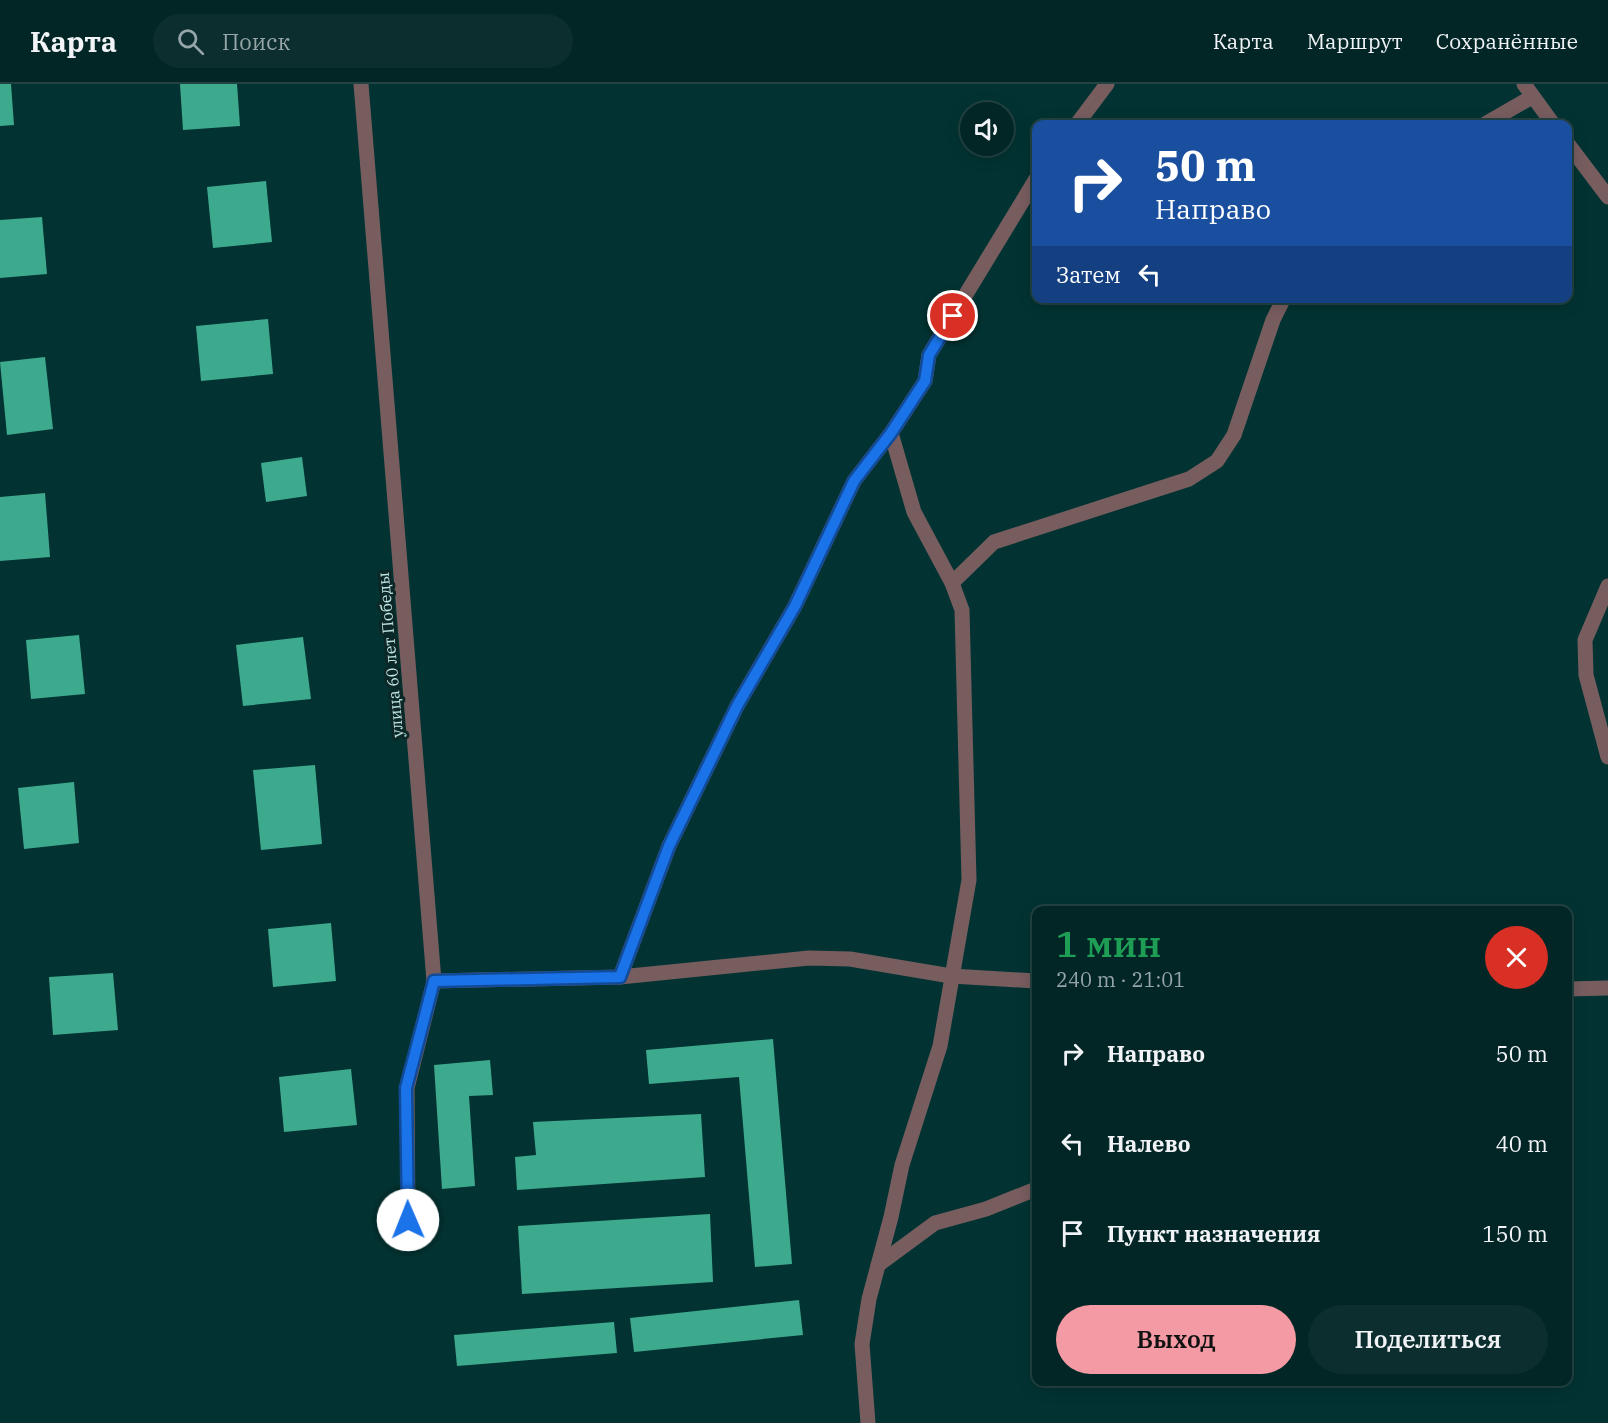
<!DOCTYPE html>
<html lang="ru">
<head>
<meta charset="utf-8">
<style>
  body { margin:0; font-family:"IBM Plex Serif",serif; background:#0c2e2e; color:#f1f3f6; height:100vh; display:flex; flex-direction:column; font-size:22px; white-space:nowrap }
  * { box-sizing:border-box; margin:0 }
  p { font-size:20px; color:#96a5a7 }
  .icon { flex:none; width:33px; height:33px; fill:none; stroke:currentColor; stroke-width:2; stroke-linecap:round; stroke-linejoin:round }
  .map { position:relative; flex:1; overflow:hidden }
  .sheet { position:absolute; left:1032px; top:822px; width:540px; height:480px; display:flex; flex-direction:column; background:#022626; border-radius:12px; box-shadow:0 3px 15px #0003,0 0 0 2px #234343 }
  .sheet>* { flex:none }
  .guide { position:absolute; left:1032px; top:36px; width:540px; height:183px; border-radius:12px; box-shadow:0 3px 15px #0003,0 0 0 2px #234343; background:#1a4fa0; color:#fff; overflow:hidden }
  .buttons { position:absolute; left:960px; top:18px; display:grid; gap:12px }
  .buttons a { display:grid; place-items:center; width:54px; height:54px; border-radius:50%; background:#022626; box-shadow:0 3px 15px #0003,0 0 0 2px #234343; font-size:30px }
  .pin { position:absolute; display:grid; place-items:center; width:51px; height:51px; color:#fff; margin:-26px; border:3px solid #fff; border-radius:50%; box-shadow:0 2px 6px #0007 }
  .me { position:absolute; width:66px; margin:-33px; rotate:359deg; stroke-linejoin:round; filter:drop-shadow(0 0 4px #0008) }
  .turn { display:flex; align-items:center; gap:21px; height:126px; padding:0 24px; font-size:27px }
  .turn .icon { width:78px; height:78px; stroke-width:2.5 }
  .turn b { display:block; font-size:42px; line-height:51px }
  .then { display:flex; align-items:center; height:57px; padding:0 24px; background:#0003; gap:12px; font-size:22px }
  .round { display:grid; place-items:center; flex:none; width:63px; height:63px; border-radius:32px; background:#0c2e2e }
  .headline { display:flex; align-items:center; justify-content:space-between; height:102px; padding:0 24px }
  h1 { font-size:36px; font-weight:600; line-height:45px; color:#1e9e55 }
  .action { display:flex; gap:12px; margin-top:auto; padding:12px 24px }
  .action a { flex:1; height:69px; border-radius:36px; background:#f49aa4; color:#111; font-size:24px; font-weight:600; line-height:69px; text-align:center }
  .action a+a { background:#0c2e2e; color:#f1f3f6 }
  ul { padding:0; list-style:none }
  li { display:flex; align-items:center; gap:18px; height:90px; padding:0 24px }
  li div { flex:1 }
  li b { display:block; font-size:22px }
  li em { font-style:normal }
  header { display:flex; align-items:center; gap:36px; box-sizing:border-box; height:84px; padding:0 30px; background:#022626; border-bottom:2px solid #234343 }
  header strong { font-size:28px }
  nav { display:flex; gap:33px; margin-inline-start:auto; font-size:21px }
  .search { width:420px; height:54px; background:#0c2e2e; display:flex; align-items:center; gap:15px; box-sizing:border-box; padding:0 21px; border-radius:33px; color:#96a5a7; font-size:22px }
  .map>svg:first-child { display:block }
  .building { fill:#3eaa8d }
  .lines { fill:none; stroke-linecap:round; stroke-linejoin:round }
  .minor { stroke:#785d5f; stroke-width:15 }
  .route-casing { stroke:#114b97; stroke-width:15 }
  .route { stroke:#1a73e8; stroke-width:10 }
  .labels { text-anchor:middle; stroke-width:6; stroke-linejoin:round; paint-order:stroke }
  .street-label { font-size:16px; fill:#bfe6e4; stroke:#0c2726 }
</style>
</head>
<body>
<header>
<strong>Карта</strong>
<div class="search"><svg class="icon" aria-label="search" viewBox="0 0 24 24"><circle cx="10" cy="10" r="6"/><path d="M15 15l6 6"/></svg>Поиск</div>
<nav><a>Карта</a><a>Маршрут</a><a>Сохранённые</a></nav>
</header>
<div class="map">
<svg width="1608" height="1339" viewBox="0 0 1608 1339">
  <rect width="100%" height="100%" fill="#023332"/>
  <g class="building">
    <path d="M0 0H11L14 41 0 42Z"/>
    <path d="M180 0H237L240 42 183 46Z"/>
    <path d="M266 97 272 158 213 164 207 103Z"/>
    <path d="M42 133 47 190 0 194V136Z"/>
    <path d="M268 235 273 290 201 297 196 242Z"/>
    <path d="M45 273 53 345 7 351 0 278Z"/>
    <path d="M302 373 307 412 266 418 261 379Z"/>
    <path d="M45 409 50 473 0 477V413Z"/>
    <path d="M79 551 85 610 31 615 26 556Z"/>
    <path d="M303 553 311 615 243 622 236 561Z"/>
    <path d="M315 681 322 760 261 766 253 686Z"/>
    <path d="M74 698 79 759 24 765 18 704Z"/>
    <path d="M331 839 336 897 273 903 268 845Z"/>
    <path d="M113 889 118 946 53 951 49 893Z"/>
    <path d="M773 955 792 1180 755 1183 739 993 649 1000 646 966Z"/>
    <path d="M490 976 493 1011 469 1012 475 1102 442 1105 434 981Z"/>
    <path d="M351 985 357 1041 284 1048 279 993Z"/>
    <path d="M701 1030 705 1093 517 1106 515 1073 536 1071 533 1038Z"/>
    <path d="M710 1130 713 1198 522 1210 518 1142Z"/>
    <path d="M799 1216 803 1251 634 1268 630 1234Z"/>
    <path d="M614 1238 617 1269 457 1282 454 1251Z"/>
  </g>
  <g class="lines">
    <g class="minor">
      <path d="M361 0 434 897 407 1004 408 1135"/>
      <path d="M1524 0 1553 40"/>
      <path d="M1077 40 1107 0"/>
      <path d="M1485 40 1532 13"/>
      <path d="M1568 60 1608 113"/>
      <path d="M952 499 994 458 1189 395 1217 377 1234 351 1273 236 1284 214"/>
      <path d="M1608 502 1585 556 1586 591 1608 673"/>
      <path d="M620 893 669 762 737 622 795 522 854 397 891 349 925 297 929 271 1036 95"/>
      <path d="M434 897 620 893 809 874 850 875 951 892 1036 897"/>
      <path d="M1568 905 1608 904"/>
      <path d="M878 1181 935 1139 986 1125 1036 1105"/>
      <path d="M868 1339 862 1260 869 1215 891 1133 902 1081 940 962 969 796 962 526 952 499 914 428 891 349"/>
    </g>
  </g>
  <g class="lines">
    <defs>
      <path id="route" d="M408 1136 406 1004 434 897 620 893 669 762 737 622 795 522 854 397 891 349 925 297 929 271 953 232"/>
    </defs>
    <use href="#route" class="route-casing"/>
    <use href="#route" class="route"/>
  </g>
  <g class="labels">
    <g class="street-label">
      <text transform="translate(390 571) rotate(-95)" y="6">улица 60 лет Победы</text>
    </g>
  </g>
</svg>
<div class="buttons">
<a><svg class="icon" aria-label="sound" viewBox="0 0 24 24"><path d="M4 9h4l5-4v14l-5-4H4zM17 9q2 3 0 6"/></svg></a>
</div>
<div class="pin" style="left:953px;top:232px;background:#d93025"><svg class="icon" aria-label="arrive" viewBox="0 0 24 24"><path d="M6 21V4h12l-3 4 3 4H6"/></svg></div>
<svg class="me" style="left:408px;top:1136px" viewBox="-20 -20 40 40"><circle r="19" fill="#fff"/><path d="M0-13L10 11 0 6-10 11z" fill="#1a73e8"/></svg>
<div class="guide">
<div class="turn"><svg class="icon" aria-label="right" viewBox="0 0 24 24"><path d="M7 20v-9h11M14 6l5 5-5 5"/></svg><div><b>50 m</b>Направо</div></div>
<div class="then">Затем<svg class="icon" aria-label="left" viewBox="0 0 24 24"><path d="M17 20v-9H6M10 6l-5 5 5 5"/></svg></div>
</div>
<section class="sheet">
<div class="headline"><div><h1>1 мин</h1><p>240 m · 21:01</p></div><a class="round" style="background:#d93025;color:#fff"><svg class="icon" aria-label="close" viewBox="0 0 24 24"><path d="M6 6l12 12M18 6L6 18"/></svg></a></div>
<ul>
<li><svg class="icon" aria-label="right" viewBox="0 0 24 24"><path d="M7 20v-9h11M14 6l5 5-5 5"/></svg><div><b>Направо</b></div><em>50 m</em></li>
<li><svg class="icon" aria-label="left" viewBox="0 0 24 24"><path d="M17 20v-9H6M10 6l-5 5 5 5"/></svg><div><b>Налево</b></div><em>40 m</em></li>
<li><svg class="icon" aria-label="arrive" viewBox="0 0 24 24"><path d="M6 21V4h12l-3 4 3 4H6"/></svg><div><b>Пункт назначения</b></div><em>150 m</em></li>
</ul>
<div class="action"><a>Выход</a><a>Поделиться</a></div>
</section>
</div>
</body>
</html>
